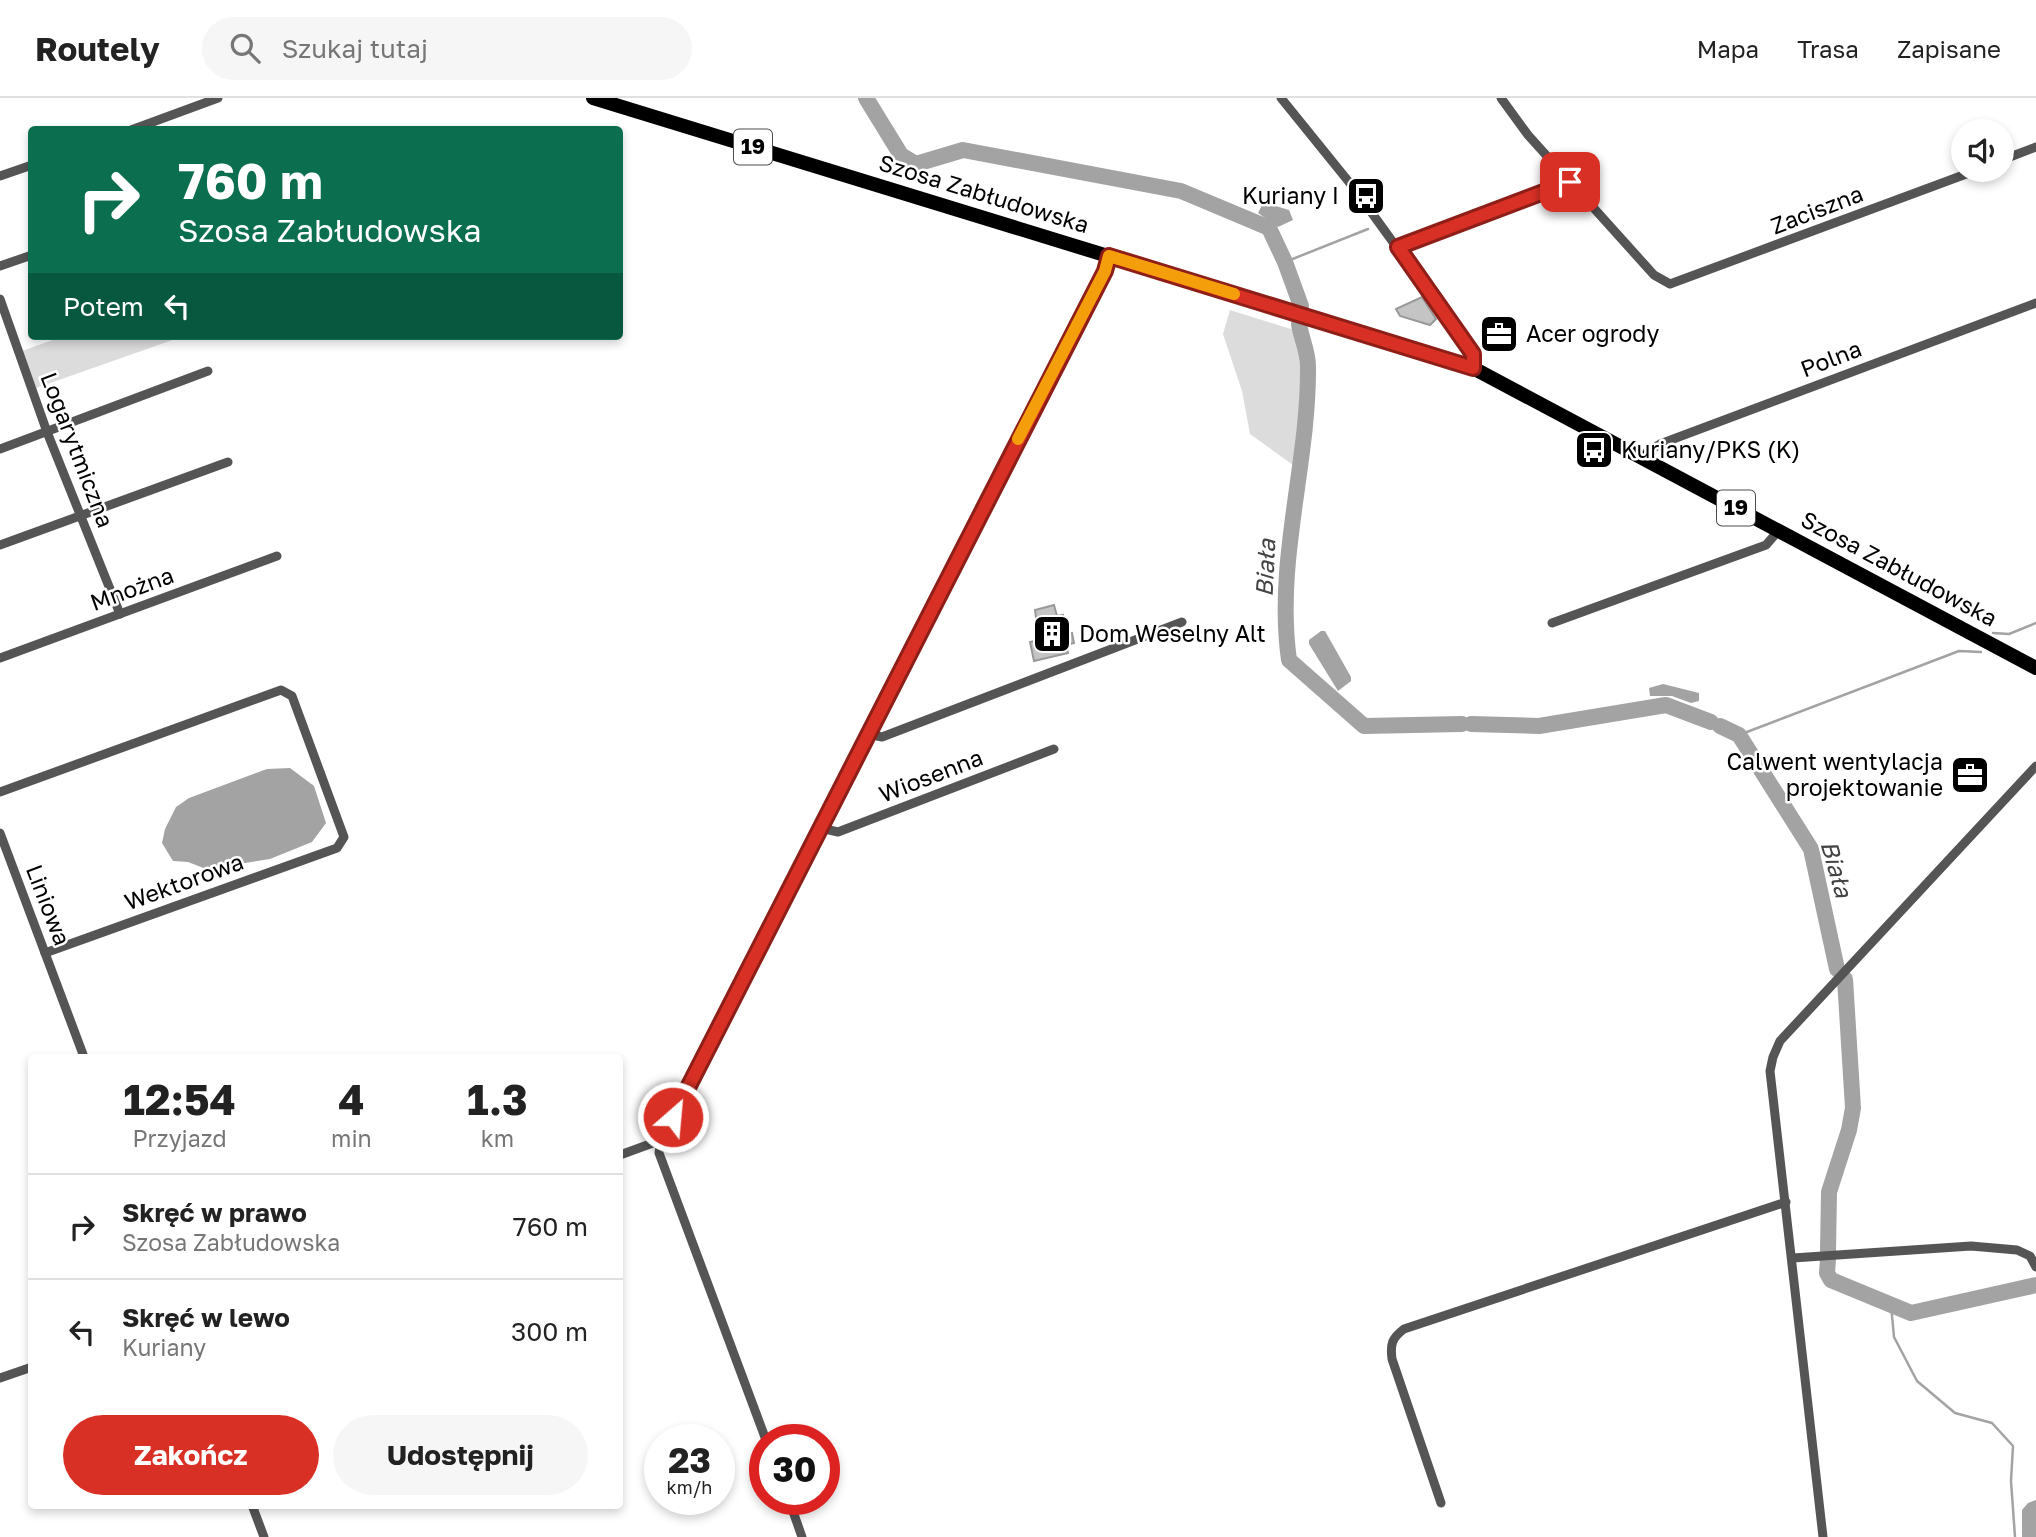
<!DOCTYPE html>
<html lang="pl">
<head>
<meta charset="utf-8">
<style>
  body { margin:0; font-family:"Golos Text",sans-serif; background:#f6f6f6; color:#222; height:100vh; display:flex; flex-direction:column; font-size:26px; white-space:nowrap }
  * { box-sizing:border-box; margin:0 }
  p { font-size:23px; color:#767676 }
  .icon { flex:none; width:38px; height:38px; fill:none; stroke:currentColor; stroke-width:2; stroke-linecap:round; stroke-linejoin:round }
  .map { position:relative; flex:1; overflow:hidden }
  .panel { position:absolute; left:28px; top:956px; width:595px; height:455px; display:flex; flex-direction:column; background:#fff; border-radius:7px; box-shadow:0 4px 10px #0003 }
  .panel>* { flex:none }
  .guide { position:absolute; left:28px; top:28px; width:595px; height:214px; border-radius:7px; box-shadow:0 4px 10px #0003; background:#0b6e4f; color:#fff; overflow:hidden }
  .fabs { position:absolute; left:1951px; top:21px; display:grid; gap:14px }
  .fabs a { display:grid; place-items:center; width:63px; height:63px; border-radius:50%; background:#fff; box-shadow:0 4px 10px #0003; font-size:35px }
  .speed { position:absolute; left:644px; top:1326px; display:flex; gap:14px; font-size:35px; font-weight:700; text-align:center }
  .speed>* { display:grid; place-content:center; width:91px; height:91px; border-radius:50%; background:#fff; box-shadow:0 4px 10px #0003; line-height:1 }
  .speed small { font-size:18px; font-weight:400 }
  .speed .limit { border:10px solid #d22; background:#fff; color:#111 }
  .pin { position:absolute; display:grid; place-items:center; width:60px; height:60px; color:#fff; margin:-30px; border-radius:14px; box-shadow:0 4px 10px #0006 }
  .me { position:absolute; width:77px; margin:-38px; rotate:27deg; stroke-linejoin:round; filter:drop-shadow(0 0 5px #0008) }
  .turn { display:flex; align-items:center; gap:24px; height:147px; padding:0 35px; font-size:32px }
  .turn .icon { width:91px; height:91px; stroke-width:2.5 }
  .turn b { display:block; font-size:49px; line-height:60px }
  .then { display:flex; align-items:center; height:66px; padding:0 35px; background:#0003; gap:14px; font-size:26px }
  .eta { display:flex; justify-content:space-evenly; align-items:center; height:119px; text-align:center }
  .eta b { font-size:42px; font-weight:700; line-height:49px }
  .button { display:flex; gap:14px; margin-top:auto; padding:14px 35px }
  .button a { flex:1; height:80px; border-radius:42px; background:#d93025; color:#fff; font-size:28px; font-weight:700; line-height:80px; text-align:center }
  .button a+a { background:#f6f6f6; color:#222 }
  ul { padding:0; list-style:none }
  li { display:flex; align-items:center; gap:21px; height:105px; padding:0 35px; border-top:2px solid #e0e0e0 }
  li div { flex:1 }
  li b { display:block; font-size:26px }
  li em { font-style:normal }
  header { display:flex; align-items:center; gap:42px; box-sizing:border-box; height:98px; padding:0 35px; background:#fff; border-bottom:2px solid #e0e0e0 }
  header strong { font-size:33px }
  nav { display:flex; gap:38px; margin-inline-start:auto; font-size:24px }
  .search { width:490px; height:63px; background:#f6f6f6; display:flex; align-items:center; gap:18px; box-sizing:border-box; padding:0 24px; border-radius:38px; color:#767676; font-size:26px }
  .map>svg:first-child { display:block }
  .green { fill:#dcdcdc }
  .water { fill:#a3a3a3 }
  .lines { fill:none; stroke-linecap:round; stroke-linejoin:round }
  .stream { stroke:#a3a3a3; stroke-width:2.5 }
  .river { stroke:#a3a3a3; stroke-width:16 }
  .building { fill:#c4c4c4; stroke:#999; stroke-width:2 }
  .minor { stroke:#555; stroke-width:9 }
  .trunk { stroke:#000; stroke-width:14 }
  .route-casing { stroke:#8d1f18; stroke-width:18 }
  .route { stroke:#d93025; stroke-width:12 }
  .slow { stroke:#f59e0b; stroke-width:12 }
  .labels { text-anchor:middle; stroke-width:5; stroke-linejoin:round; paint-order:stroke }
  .shield { fill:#fff; stroke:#4c4c4c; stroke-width:2 }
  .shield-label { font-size:21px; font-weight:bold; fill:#000 }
  .street-label { font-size:23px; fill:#000; stroke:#fff }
  .poi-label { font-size:23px; fill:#000; stroke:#fff; text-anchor:start }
  .water-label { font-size:24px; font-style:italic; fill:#444; stroke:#fff }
</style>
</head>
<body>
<header>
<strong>Routely</strong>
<div class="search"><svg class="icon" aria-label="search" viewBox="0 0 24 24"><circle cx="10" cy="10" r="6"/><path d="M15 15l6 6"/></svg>Szukaj tutaj</div>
<nav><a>Mapa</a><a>Trasa</a><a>Zapisane</a></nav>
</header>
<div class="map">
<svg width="2036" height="1439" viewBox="0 0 2036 1439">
  <rect width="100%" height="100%" fill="#fff"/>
  <g class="green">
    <path d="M1230 212 1294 232C1310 280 1303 319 1293 367L1250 336 1242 293 1223 236Z"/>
    <path d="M64 238H184L36 290 22 253Z"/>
  </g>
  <g class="water">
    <path d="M1269 106 1289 112 1293 122 1278 129 1258 115 1262 107Z"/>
    <path d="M1321 533H1325L1351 579V583L1338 593 1309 546V542Z"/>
    <path d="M1663 586 1699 595V603L1691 605 1672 598H1650L1649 590Z"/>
    <path d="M290 670 314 688 326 725 312 744 270 761 206 771 188 764 173 763 162 745 165 731 176 709 189 700 267 671Z"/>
    <path d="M2036 1402V1439H2022V1412L2028 1405Z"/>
  </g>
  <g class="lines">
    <g class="stream">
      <path d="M1285 164 1368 131"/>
      <path d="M1993 535 2009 536 2036 525"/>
      <path d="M1739 637 1959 553 1981 554"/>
      <path d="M1891 1207 1894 1239 1917 1283 1955 1315 1992 1325 2013 1348 2011 1383 2015 1439"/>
    </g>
    <g class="river">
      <path d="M866 0 901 57 916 66 963 52 1181 93 1269 130 1285 164 1301 208"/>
      <path d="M1299 226C1301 240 1308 253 1308 268 1309 366 1275 463 1289 562L1364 628 1462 626"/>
      <path d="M1471 626 1539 628 1666 607 1711 624"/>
      <path d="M1720 628 1739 637 1811 751 1837 871"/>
      <path d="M1828 1153 1829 1094 1849 1032 1853 1010 1845 881"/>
      <path d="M1828 1161 1827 1175 1831 1182 1911 1215 2036 1187"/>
    </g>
  </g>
  <g class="building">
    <path d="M1422 199 1436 221 1430 227 1400 218 1396 211Z"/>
    <path d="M1054 507 1057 518 1063 517 1067 536 1072 535 1074 545 1066 547 1068 555 1034 563 1030 544 1039 542 1035 512Z"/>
  </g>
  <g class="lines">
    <g class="minor">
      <path d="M1281 0 1353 89 1456 231 1473 256V270"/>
      <path d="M1501 0 1528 37 1654 177 1670 186 1977 72"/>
      <path d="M131 32 218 0"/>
      <path d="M2002 62 2036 49"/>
      <path d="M0 78 32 67"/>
      <path d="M1398 149 1570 84"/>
      <path d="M0 168 32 157"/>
      <path d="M0 201 47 334 120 516"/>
      <path d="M0 351 208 273"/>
      <path d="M1644 360 1647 354 1660 346 2036 205"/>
      <path d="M0 447 228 364"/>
      <path d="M1552 525 1766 447 1779 432"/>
      <path d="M0 560 277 458"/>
      <path d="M868 636 882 639 1182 524"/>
      <path d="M0 694 281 592 292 598 344 739 337 750 45 855"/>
      <path d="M821 730 838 734 1054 651"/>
      <path d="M0 735 84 959"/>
      <path d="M620 1057 661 1042"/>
      <path d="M1793 1160 1971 1148 2017 1152 2030 1158 2036 1169"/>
      <path d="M0 1280 32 1269"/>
      <path d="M766 1342 659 1055 661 1042 1105 173 1109 158"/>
      <path d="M789 1402 802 1439"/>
      <path d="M1441 1405 1392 1261C1390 1246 1392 1240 1404 1231L1786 1104"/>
      <path d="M252 1407 264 1439"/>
      <path d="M1823 1439 1770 973 1773 959 1780 943 2036 668"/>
    </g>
    <path class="trunk" d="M593 0 1473 270 2036 570"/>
  </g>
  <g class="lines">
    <defs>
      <path id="route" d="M673 1019 1105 173 1109 158 1473 270V256L1398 149 1570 84"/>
    </defs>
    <use href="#route" class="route-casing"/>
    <use href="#route" class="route"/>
    <path class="slow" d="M1018 341 1105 173 1109 158 1234 196"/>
  </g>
  <defs>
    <symbol id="bus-square" viewBox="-11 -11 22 22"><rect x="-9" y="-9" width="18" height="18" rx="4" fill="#000" stroke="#fff"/><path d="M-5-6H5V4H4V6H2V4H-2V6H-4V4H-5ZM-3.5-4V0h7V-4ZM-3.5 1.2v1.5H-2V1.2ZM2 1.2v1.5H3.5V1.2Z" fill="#fff"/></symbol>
    <symbol id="office-square" viewBox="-11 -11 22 22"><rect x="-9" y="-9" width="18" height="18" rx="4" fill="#000" stroke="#fff"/><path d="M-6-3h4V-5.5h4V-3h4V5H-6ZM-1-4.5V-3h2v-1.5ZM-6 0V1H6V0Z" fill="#fff"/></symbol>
    <symbol id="building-square" viewBox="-11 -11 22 22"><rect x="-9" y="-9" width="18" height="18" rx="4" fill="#000" stroke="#fff"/><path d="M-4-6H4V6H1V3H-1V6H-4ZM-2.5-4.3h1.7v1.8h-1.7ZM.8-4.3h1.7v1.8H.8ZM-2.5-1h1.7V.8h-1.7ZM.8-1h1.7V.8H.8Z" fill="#fff"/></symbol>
  </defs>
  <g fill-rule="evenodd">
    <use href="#bus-square" x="1344" y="76" width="44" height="44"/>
    <use href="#office-square" x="1477" y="214" width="44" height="44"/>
    <use href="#bus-square" x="1572" y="330" width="44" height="44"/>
    <use href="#building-square" x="1030" y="514" width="44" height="44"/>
    <use href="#office-square" x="1948" y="655" width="44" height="44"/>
  </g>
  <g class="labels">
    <g class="shield">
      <rect x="734" y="31.5" width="38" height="35" rx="5"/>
      <rect x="1717" y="392.5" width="38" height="35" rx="5"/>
    </g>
    <g class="shield-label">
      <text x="753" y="56">19</text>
      <text x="1736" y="417">19</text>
    </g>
    <g class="street-label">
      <text transform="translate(984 96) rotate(17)" y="8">Szosa Zabłudowska</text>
      <text transform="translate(1817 112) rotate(-21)" y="8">Zaciszna</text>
      <text transform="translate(1831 261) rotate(-21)" y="8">Polna</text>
      <text transform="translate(77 352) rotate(69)" y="8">Logarytmiczna</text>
      <text transform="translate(1899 471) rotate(28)" y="8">Szosa Zabłudowska</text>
      <text transform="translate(132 491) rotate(-20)" y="8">Mnożna</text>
      <text transform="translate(931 678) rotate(-21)" y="8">Wiosenna</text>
      <text transform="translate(184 784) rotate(-20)" y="8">Wektorowa</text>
      <text transform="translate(48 807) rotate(69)" y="8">Liniowa</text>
    </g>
    <g class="poi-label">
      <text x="1339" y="106" text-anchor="end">Kuriany I</text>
      <text x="1526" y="244">Acer ogrody</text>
      <text x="1621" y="360">Kuriany/PKS (K)</text>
      <text x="1079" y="544">Dom Weselny Alt</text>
      <text x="1943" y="672" text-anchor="end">Calwent wentylacja<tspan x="1943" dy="26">projektowanie</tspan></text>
    </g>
    <g class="water-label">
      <text transform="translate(1266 470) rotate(-87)" y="8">Biała</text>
      <text transform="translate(1836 771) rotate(74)" y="8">Biała</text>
    </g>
  </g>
</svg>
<div class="fabs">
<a><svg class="icon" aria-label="sound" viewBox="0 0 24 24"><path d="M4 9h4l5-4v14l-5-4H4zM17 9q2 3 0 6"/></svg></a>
</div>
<div class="speed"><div>23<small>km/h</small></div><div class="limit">30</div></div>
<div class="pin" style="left:1570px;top:84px;background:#d93025"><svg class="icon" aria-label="arrive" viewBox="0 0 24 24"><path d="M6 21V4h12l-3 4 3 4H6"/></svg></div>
<svg class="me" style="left:673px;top:1019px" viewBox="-20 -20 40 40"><circle r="17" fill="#d93025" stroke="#fff" stroke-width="3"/><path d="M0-11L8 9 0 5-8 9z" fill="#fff"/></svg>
<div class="guide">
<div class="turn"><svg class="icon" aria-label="right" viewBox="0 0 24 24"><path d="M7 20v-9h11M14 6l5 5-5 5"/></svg><div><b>760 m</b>Szosa Zabłudowska</div></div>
<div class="then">Potem<svg class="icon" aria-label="left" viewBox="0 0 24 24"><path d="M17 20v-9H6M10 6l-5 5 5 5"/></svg></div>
</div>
<section class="panel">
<div class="eta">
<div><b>12:54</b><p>Przyjazd</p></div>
<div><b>4</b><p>min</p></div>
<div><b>1.3</b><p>km</p></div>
</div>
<ul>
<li><svg class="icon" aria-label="right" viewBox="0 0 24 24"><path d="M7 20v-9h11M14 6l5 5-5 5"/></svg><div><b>Skręć w prawo</b><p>Szosa Zabłudowska</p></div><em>760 m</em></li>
<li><svg class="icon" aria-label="left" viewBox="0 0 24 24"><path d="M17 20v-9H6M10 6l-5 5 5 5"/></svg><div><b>Skręć w lewo</b><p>Kuriany</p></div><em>300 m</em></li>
</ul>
<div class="button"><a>Zakończ</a><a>Udostępnij</a></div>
</section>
</div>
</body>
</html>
